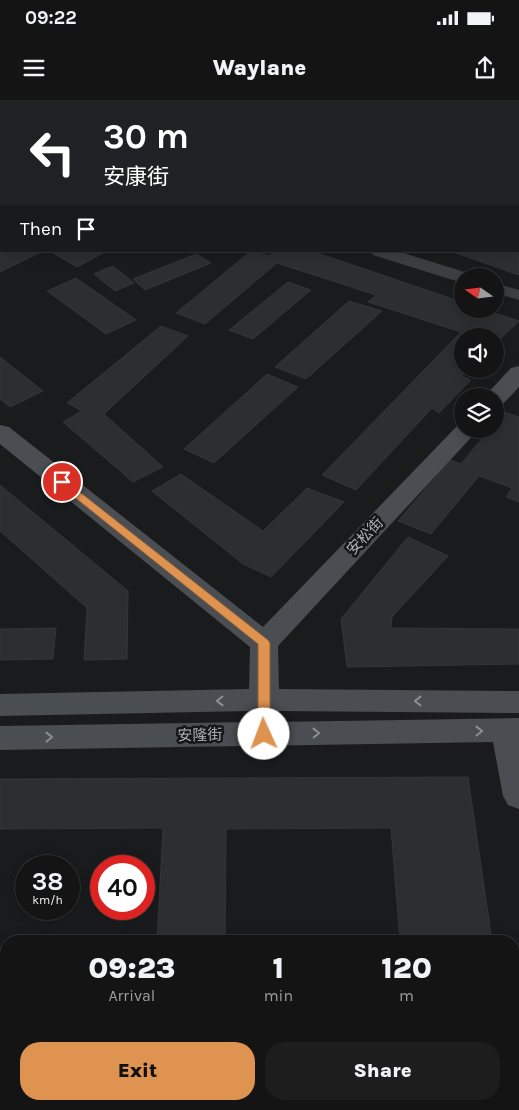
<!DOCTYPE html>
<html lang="en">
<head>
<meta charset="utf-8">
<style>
  body { margin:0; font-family:Karla,"Noto Sans SC",sans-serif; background:#1d1d1e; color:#f1f3f6; height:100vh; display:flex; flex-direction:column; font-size:19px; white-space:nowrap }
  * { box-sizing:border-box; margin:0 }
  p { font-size:16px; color:#9d9ea0 }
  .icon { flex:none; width:28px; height:28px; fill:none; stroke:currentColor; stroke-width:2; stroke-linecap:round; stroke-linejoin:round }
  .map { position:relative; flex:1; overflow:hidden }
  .details { position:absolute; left:0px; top:835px; width:520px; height:175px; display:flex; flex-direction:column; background:#141415; border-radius:20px 20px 0 0; box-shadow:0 2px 12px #0003,0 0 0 1px #333334 }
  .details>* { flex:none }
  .hud { position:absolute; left:0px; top:0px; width:520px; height:152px; box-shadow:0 2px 12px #0003,0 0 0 1px #333334; background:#202124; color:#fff; overflow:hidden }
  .needle { width:32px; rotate:284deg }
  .controls { position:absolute; left:454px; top:168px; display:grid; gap:10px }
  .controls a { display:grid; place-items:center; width:50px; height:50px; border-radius:50%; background:#141415; box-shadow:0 2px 12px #0003,0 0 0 1px #333334; font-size:25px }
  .speed { position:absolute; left:15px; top:755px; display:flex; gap:10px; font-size:25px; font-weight:700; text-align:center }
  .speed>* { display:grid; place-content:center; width:65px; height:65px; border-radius:50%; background:#141415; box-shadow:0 2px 12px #0003,0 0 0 1px #333334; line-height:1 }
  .speed small { font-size:12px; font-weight:400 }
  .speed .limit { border:8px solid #d22; background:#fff; color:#111 }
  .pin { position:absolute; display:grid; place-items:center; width:42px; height:42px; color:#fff; margin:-21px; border:2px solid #fff; border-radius:50%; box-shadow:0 1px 5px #0007 }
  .me { position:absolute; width:55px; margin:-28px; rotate:358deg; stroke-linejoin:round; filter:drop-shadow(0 0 4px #0008) }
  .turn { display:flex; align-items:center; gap:18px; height:105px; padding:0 20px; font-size:22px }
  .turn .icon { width:65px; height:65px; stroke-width:2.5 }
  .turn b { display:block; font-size:35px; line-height:42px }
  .then { display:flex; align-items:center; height:48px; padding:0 20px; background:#0003; gap:10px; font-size:19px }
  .eta { display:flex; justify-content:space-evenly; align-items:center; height:85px; text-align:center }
  .eta b { font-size:30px; font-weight:800; line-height:35px }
  .action { display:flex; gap:10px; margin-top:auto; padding:10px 20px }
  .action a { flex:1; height:58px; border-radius:20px; background:#df9350; color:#111; font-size:20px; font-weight:800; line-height:58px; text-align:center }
  .action a+a { background:#1d1d1e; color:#f1f3f6 }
  .status { display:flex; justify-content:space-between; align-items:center; height:35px; padding:0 25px; background:#141415; direction:ltr }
  .status svg { height:14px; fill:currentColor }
  header { display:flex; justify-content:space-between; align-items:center; height:65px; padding:0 20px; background:#141415; font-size:22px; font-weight:800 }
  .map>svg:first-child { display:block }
  .building { fill:#2d2e30; stroke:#353538 }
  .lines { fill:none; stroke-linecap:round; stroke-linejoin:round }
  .street { fill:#3c3e41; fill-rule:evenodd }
  .secondary { fill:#4a4d51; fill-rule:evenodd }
  .oneway { stroke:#8b9095 }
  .route { fill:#df9350; stroke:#916034 }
  .labels { text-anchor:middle; stroke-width:5; stroke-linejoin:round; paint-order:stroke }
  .street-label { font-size:15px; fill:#aeb4ba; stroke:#151617 }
</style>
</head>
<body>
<div class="status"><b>09:22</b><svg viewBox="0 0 49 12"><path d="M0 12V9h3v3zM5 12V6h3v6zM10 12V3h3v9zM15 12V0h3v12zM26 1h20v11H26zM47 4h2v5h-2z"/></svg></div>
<header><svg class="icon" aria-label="menu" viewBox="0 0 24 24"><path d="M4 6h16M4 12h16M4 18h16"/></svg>Waylane<svg class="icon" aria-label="share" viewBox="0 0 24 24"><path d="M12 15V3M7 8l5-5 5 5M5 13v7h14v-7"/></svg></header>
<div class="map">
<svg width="519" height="1010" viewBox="0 0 519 1010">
  <rect width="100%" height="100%" fill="#1a1b1c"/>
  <g class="building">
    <path d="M187 0H233L184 1Z"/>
    <path d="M393 0H447L391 1Z"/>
    <path d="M0 145 1 151H43L0 172Z"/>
    <path d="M50 151H101L103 153 77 167Z"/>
    <path d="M251 151 269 156 275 151H311L462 202V209H482L519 221 495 244V236H462V269H469L461 276 471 280 439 313 432 308 356 390 322 375 461 232 368 202 376 195 277 163 205 224 176 213Z"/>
    <path d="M458 151H509L519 154V175L456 153Z"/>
    <path d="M196 154 211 163 145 190 133 179Z"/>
    <path d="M113 166 134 183 115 191 94 174Z"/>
    <path d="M76 178 136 220 106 234 47 191Z"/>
    <path d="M288 182 311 190 253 239 229 230Z"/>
    <path d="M349 201 382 211 306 279 275 267Z"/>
    <path d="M161 226 188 236 104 314 163 367 133 382 63 322 82 311 67 303Z"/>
    <path d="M0 257 43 291 10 307 0 299Z"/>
    <path d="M267 274 298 287 214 363 184 349Z"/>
    <path d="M504 312 519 317V402L506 397 512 388 479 376 431 434 398 421 450 360 461 364 490 329H495V323Z"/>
    <path d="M181 374 263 431 307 388 344 402 271 477 243 464 152 391Z"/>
    <path d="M0 385 128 491 127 559 84 560 87 508 0 431Z"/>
    <path d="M408 437 448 456 392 517 391 528 519 529V564L347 567 341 519Z"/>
    <path d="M56 528 53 559 0 560V529Z"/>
    <path d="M468 677 492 841H400L391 728 226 729 225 841H157L163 728 0 729V679Z"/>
    <path d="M514 1003 515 1010H425L424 1004Z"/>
    <rect x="133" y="1004" width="79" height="6"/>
  </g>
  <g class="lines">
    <g class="street">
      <path d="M30 0H45L46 1H31Z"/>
      <path d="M371 151H397L468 173 470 176H462V182L456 181 373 155Z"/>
      <path d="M495 183 519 190V200L495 193Z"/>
    </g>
    <g class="secondary">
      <path d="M519 266V287L503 304 495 306V296H485L511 268Z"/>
      <path d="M462 323V329H479L278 546 279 589 519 591V613L279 611 276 622 519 618V709L508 705 503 696 493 642 0 650V626L252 622 249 611 0 616V594L249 589 250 547 0 344V325L9 327 263 527 459 324Z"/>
    </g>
  </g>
  <defs><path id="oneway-chevron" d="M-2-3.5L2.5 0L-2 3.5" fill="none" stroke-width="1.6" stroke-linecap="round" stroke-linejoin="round" transform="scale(1.25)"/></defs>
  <g class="oneway">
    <use href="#oneway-chevron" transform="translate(220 601) rotate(179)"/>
    <use href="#oneway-chevron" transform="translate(418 601) rotate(-180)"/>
    <use href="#oneway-chevron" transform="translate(479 631) rotate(-1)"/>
    <use href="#oneway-chevron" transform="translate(316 633) rotate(-1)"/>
    <use href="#oneway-chevron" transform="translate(49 637) rotate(-1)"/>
  </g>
  <path class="route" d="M62 378 268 540 270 543V634L269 637H260L258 634V544L58 384 57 382Z"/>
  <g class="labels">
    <g class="street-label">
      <text transform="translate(365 436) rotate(-47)" y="5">安松街</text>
      <text transform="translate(200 635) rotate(-1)" y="5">安隆街</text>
    </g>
  </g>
</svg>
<div class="controls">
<a><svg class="needle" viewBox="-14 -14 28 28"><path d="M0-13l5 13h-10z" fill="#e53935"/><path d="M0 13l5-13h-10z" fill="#9d9ea0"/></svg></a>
<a><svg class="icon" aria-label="sound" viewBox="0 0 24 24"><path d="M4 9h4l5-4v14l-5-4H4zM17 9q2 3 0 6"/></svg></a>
<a><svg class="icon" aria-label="layers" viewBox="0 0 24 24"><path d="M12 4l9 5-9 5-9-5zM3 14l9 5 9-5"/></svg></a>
</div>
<div class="speed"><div>38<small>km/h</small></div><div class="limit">40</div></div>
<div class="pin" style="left:62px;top:382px;background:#d93025"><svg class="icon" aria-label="arrive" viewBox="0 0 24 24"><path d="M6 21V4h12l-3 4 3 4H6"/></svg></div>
<svg class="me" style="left:264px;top:634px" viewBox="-20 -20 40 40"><circle r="19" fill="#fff"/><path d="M0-13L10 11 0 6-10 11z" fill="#df9350"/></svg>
<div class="hud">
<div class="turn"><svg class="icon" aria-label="left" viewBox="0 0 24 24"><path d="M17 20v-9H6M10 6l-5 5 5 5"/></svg><div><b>30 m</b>安康街</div></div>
<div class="then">Then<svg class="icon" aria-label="arrive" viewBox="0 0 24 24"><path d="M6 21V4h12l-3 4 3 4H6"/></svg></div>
</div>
<section class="details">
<div class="eta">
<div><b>09:23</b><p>Arrival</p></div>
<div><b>1</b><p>min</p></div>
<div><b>120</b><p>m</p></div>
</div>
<div class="action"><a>Exit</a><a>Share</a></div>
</section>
</div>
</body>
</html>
